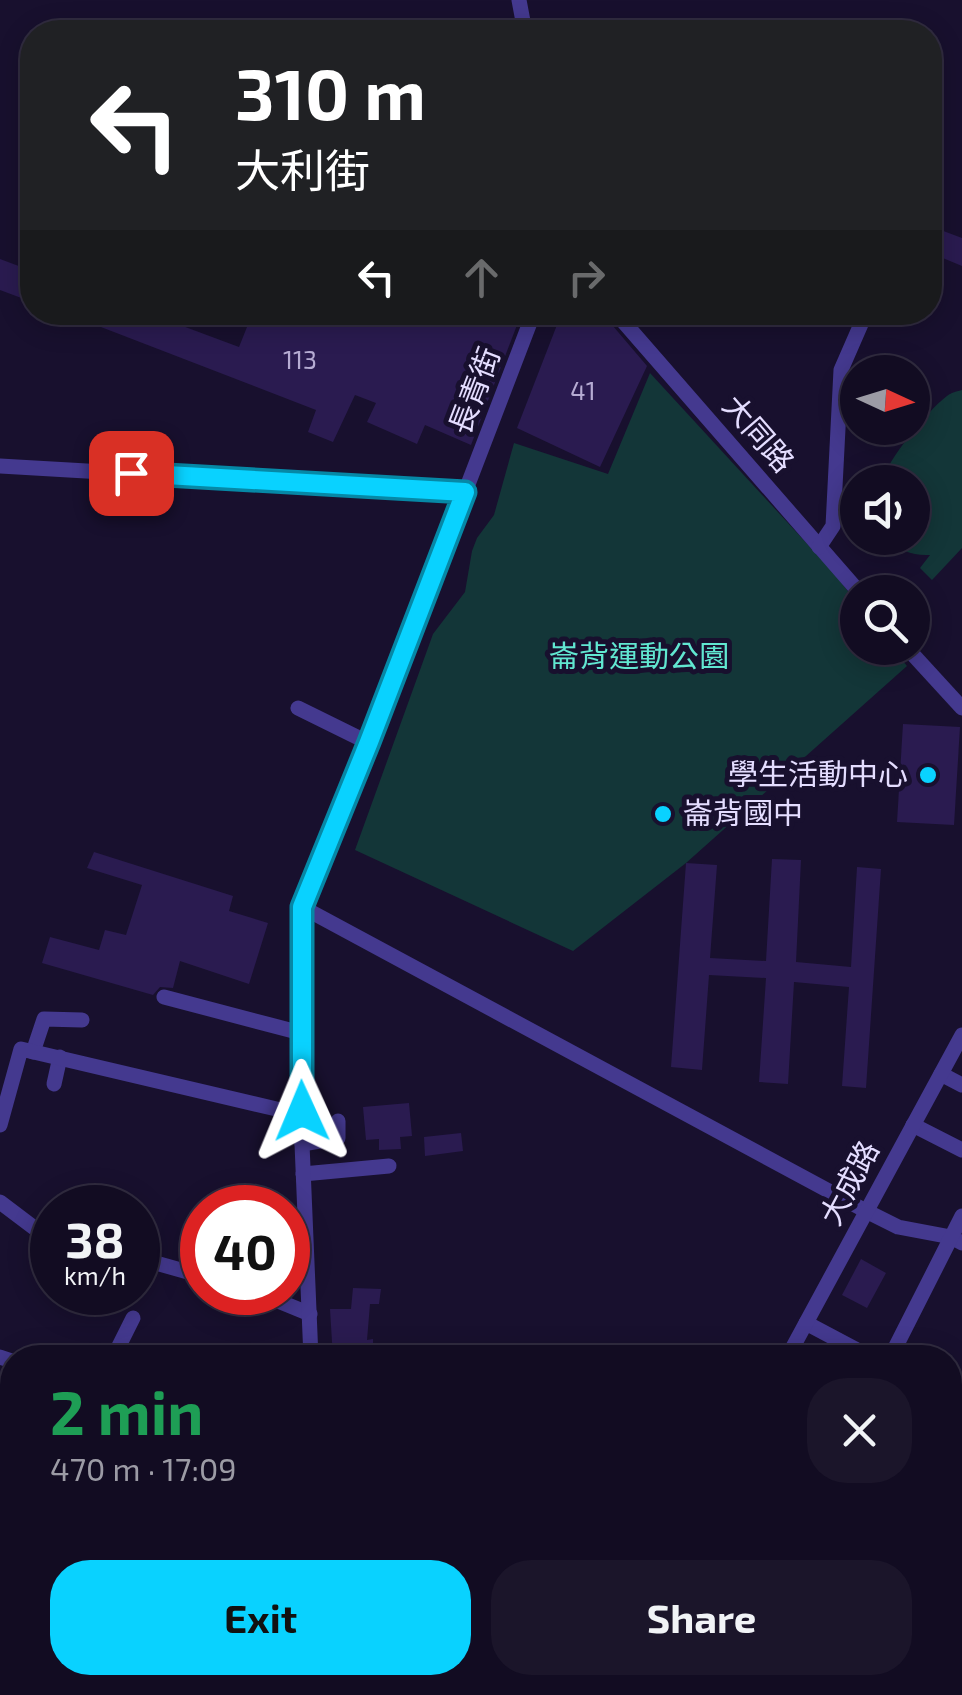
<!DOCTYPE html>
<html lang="en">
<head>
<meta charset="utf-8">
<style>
  body { margin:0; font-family:"Exo 2","Noto Sans TC",sans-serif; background:#1b152a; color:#f1f3f6; height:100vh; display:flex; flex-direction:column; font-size:38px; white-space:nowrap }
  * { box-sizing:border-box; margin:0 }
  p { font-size:32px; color:#9c9ba5 }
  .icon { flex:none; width:55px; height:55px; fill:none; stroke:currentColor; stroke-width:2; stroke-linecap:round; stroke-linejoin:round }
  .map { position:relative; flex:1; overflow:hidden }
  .details { position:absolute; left:0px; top:1345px; width:962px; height:350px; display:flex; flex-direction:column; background:#120c22; border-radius:40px 40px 0 0; box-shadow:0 5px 25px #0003,0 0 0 2px #312c40 }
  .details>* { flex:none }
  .banner { position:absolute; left:20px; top:20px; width:922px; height:305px; border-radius:40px; box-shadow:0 5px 25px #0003,0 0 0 2px #312c40; background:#202124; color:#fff; overflow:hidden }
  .needle { width:65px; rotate:94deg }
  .buttons { position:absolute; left:840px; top:355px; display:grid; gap:20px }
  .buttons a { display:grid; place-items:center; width:90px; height:90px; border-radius:50%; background:#120c22; box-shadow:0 5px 25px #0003,0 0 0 2px #312c40; font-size:50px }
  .speed { position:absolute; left:30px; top:1185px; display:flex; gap:20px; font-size:50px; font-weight:700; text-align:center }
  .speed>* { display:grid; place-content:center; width:130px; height:130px; border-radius:50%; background:#120c22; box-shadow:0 5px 25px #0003,0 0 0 2px #312c40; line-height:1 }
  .speed small { font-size:25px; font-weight:400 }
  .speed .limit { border:15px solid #d22; background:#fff; color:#111 }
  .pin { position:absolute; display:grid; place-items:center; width:85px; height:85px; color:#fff; margin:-42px; border-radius:20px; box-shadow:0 5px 15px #0006 }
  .me { position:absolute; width:110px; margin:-55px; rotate:359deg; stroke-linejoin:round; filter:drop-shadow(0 0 8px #0008) }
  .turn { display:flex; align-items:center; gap:35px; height:210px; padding:0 50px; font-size:45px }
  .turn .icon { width:130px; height:130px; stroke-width:2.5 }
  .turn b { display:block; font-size:70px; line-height:85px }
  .lanes { display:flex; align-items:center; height:95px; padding:0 50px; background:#0003; justify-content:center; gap:50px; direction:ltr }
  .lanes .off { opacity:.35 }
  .round { display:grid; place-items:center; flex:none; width:105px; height:105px; border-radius:40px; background:#1b152a }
  .overview { display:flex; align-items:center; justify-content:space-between; height:170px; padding:0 50px }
  h1 { font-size:60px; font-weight:700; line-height:75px; color:#1e9e55 }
  .cta { display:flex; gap:20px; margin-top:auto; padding:20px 50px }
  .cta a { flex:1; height:115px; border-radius:40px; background:#09d2ff; color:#111; font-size:40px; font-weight:700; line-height:115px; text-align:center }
  .cta a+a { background:#1b152a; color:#f1f3f6 }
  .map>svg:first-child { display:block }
  .green { fill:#133638 }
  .building { fill:#2a1b50 }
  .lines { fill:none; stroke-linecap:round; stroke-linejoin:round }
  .minor { stroke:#44398f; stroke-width:15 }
  .route-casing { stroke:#0688a6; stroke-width:25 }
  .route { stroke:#09d2ff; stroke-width:18 }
  .poi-dot { fill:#09d2ff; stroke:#18102e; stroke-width:4 }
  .labels { text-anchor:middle; stroke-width:10; stroke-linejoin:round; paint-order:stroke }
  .number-label { font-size:25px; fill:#b6acd3 }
  .street-label { font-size:30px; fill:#e4ddff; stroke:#18102e }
  .park-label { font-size:30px; fill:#61e7d1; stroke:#18102e }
  .poi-label { font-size:30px; fill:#e4ddff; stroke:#18102e; text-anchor:end }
</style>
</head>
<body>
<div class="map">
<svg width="962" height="1695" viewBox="0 0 962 1695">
  <rect width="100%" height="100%" fill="#18102e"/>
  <g class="green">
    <path d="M650 373 834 573 857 603 858 648H892L907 666 686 863 573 951 355 850 433 634 465 592 472 551 477 538 494 515 514 443 608 474Z"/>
    <path d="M962 390V548L932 580 920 568 930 555C913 556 899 551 888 538H912V482H881C888 460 927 411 947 396 950 393 958 391 962 390Z"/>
  </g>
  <g class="building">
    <path d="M930 226 962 238V266L938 256 930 269Z"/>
    <path d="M0 259 32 271V302L0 290Z"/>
    <path d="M62 312H145L239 347 253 312H522L471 445 425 425 417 444 367 422 376 403 355 395 333 442 308 432 316 410Z"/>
    <path d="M562 312H604L607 319 647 366 600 467 517 428Z"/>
    <path d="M903 724 960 727 954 825 897 822Z"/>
    <path d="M94 852 233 896 229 911 268 923 249 984 180 961 173 988 160 987 153 995 42 963 50 937 99 950 105 930 126 935 142 885 87 868Z"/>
    <path d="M772 859 801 860 796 962 851 967 857 867 881 869 866 1088 842 1086 849 987 794 982 788 1084 759 1082 766 978 709 975 702 1070 671 1067 686 863 717 865 710 958 766 961Z"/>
    <path d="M409 1103 412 1136 400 1137 401 1149 379 1150V1139L366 1140 363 1107Z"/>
    <path d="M461 1133 463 1151 425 1156 424 1137Z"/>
    <path d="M861 1259 886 1273 867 1308 842 1295Z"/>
    <path d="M353 1288 381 1289 379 1304H370L367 1340 373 1339V1358H333L330 1309H351Z"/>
  </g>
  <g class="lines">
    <g class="minor">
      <path d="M519 0 525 32"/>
      <path d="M615 312 859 592"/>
      <path d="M0 466 465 493"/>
      <path d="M819 547 833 526 841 370 865 315"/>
      <path d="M907 648 962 708"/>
      <path d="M298 708 369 743"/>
      <path d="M302 907 866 1211 898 1227 951 1237 962 1243"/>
      <path d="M164 997 301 1033"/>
      <path d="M33 1052 44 1019 82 1020"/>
      <path d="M941 1074 962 1085"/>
      <path d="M54 1084 60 1057"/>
      <path d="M0 1125 21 1049 285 1111H301"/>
      <path d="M913 1125 962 1150"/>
      <path d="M302 1144 338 1138V1121"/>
      <path d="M303 1174 389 1166"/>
      <path d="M0 1202 37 1230 52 1234"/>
      <path d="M138 1258 202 1276"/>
      <path d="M256 1292 310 1314"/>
      <path d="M806 1323 872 1358"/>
      <path d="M0 1357 12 1361"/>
      <path d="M113 1358 133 1318"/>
      <path d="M311 1358 302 1144 300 930 302 907 369 743 534 312"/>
      <path d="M787 1358 962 1035"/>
      <path d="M890 1358 962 1216"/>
      <path d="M950 1421 962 1398"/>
      <path d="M950 1562 962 1570"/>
      <path d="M950 1669 962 1647"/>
      <path d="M445 1682 463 1695"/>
      <path d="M852 1682 875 1695"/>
      <path d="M279 1695 301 1682"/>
      <path d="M936 1695 943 1682"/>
    </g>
  </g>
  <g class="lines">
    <defs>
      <path id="route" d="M131 473 465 492 369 742 302 907V1111"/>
    </defs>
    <use href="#route" class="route-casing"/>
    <use href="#route" class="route"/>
  </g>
  <g class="poi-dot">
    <circle cx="928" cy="775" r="10"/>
    <circle cx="663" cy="814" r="10"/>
  </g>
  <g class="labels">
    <g class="number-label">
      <text x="300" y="369">113</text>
      <text x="583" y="400">41</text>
    </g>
    <g class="street-label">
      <text transform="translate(475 391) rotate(-69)" y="10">長青街</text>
      <text transform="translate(758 434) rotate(49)" y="10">大同路</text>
      <text transform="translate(850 1183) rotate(-62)" y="10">大成路</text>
    </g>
    <g class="park-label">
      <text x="639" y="667">崙背運動公園</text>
    </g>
    <g class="poi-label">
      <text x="908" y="785">學生活動中心</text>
      <text x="683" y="824" text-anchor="start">崙背國中</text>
    </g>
  </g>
</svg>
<div class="buttons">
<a><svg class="needle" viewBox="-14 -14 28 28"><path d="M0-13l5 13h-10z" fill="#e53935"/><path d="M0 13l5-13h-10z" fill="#9c9ba5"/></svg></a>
<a><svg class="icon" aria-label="sound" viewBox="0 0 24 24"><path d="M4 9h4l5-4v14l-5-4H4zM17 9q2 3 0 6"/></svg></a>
<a><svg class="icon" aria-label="search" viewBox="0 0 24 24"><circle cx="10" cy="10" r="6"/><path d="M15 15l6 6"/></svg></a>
</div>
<div class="speed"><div>38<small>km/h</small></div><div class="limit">40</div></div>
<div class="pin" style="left:131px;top:473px;background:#d93025"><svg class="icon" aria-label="arrive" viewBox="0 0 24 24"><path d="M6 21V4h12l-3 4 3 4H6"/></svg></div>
<svg class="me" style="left:302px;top:1111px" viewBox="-20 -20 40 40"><path d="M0-17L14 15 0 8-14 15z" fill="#09d2ff" stroke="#fff" stroke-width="4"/></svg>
<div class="banner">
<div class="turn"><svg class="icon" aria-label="left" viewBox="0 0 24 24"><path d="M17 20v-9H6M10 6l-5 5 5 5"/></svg><div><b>310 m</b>大利街</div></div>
<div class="lanes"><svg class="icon" aria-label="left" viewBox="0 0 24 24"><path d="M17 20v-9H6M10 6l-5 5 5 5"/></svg><svg class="icon off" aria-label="ahead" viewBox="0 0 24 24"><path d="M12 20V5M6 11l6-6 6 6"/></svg><svg class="icon off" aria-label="right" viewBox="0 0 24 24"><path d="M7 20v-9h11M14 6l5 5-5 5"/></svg></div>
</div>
<section class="details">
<div class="overview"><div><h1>2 min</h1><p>470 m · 17:09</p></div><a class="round"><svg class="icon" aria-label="close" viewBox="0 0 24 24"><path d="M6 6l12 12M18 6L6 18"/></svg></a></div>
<div class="cta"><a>Exit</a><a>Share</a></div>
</section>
</div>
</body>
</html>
